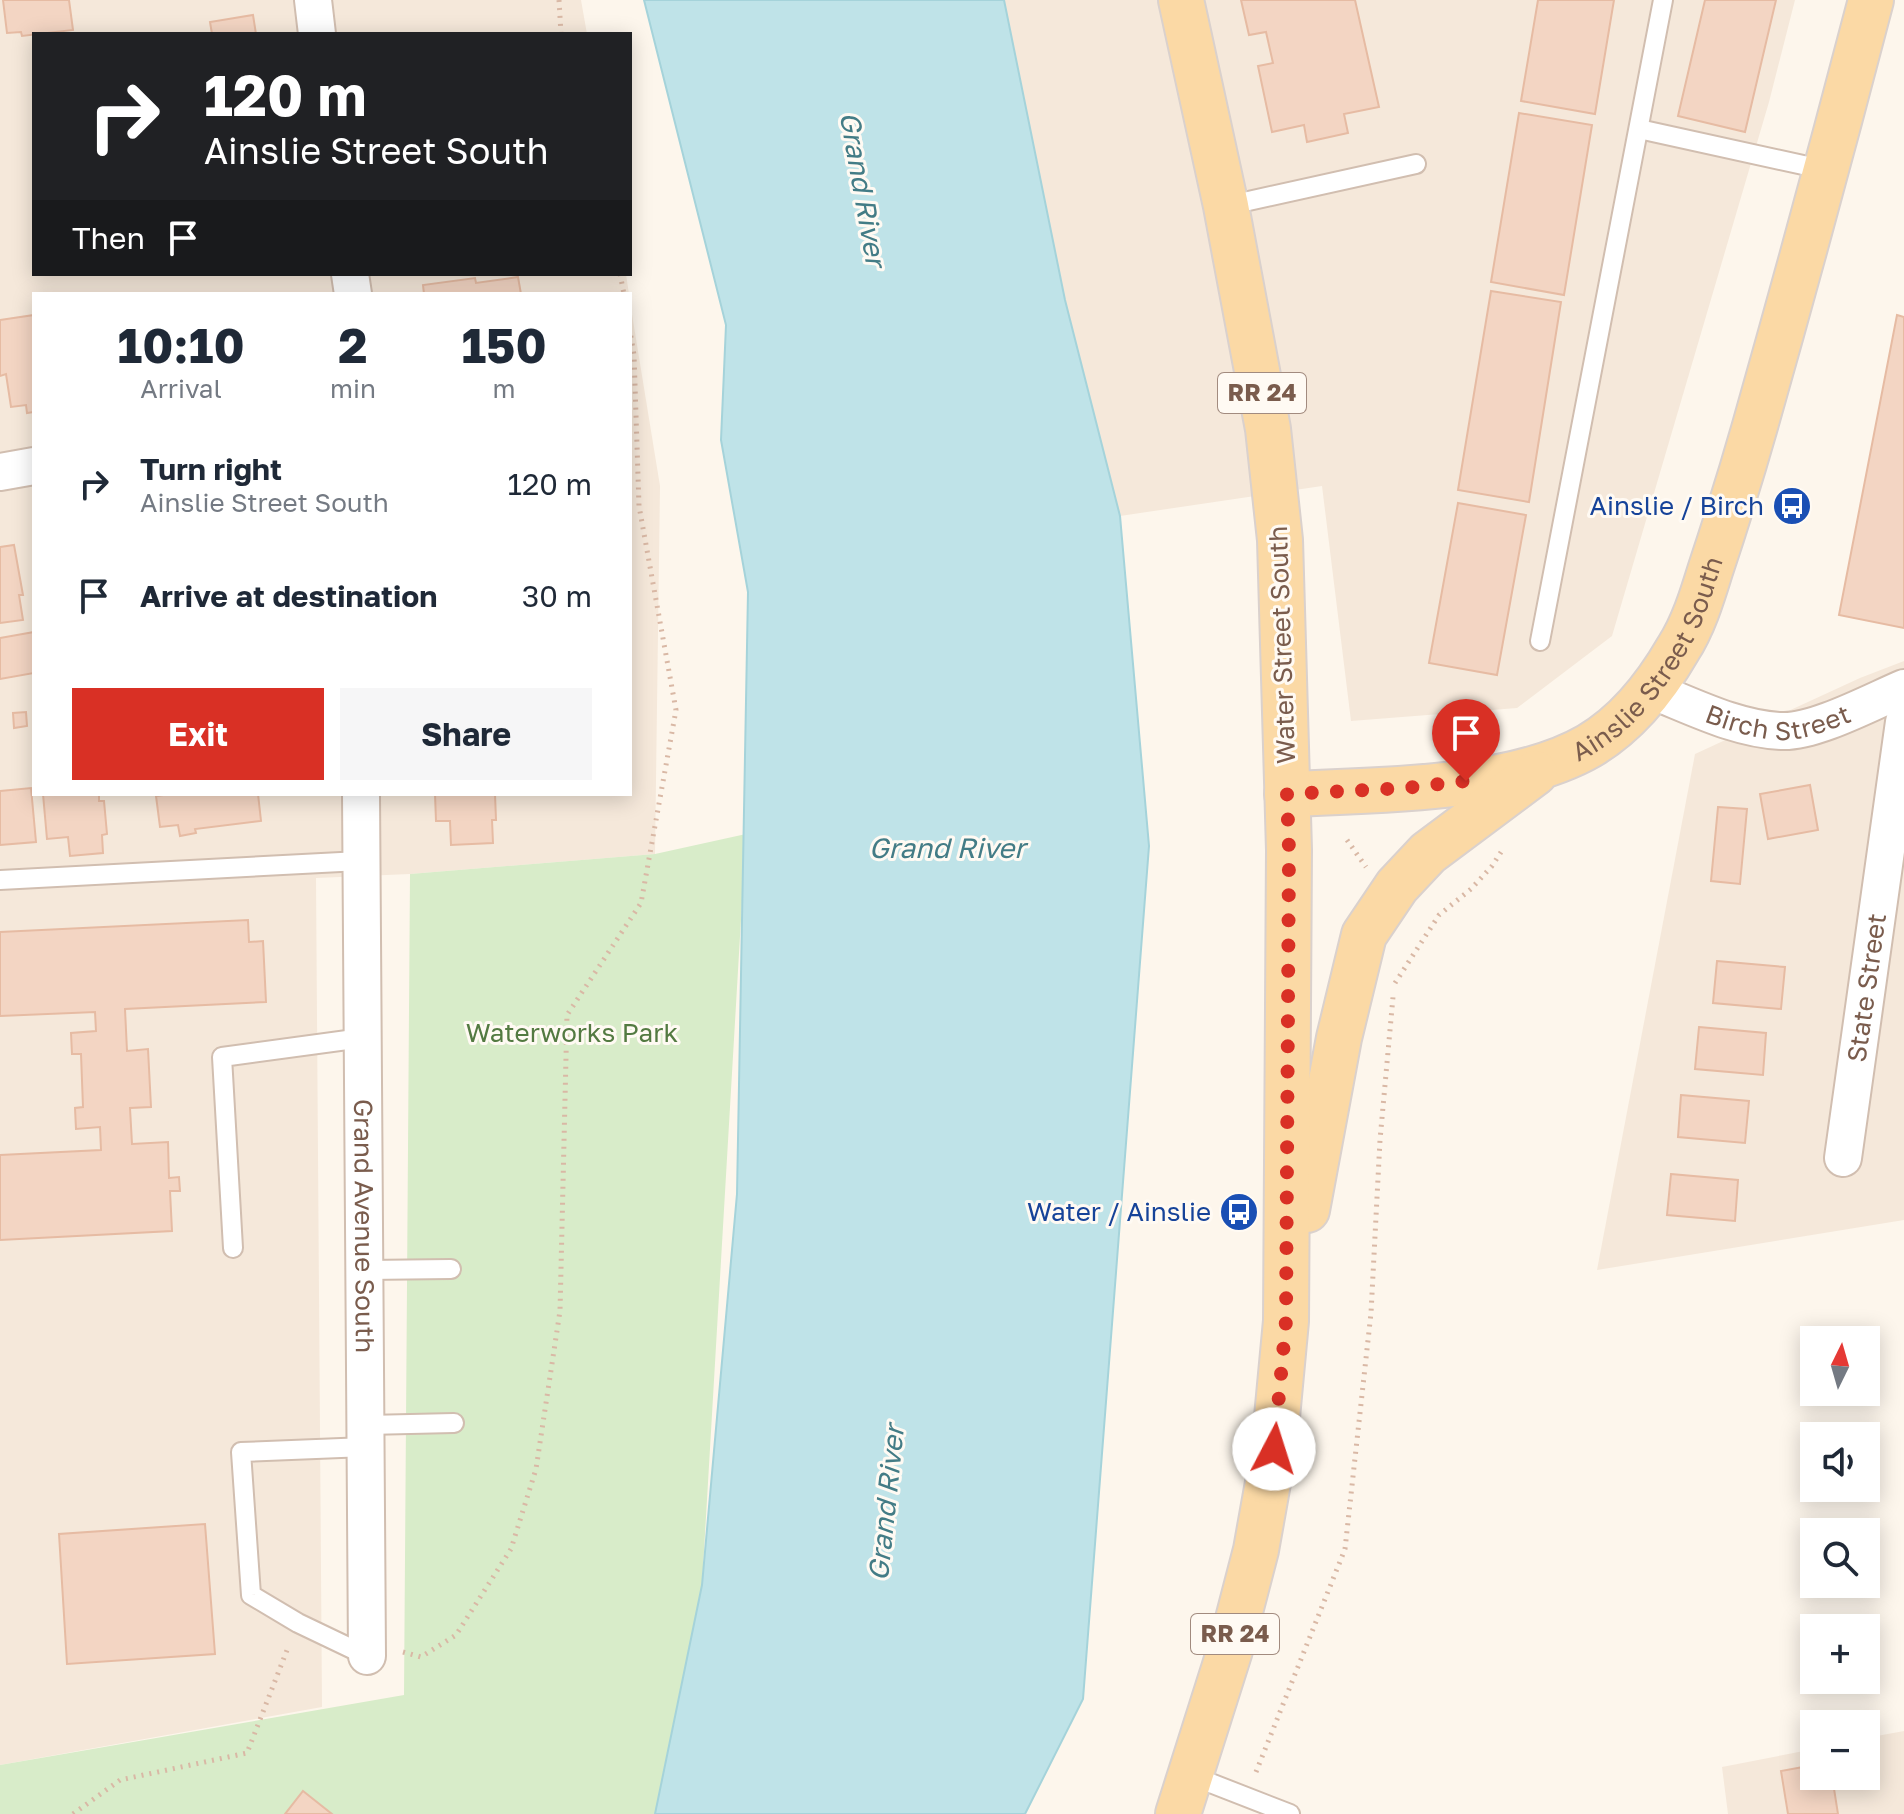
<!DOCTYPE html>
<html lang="en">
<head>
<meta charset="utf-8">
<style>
  body { margin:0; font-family:"Golos Text",sans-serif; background:#f6f6f7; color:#1f2937; height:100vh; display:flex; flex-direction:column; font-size:30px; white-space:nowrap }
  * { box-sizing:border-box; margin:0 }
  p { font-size:26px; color:#747a83 }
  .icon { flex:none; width:44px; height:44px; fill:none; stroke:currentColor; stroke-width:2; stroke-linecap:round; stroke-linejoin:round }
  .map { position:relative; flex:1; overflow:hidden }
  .drawer { position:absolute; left:32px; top:292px; width:600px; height:504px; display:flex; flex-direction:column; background:#fff; border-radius:0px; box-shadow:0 4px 20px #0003 }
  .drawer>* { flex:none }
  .banner { position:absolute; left:32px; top:32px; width:600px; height:244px; border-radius:0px; box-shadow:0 4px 20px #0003; background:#202124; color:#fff; overflow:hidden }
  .needle { width:52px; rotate:5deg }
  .controls { position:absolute; left:1800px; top:1326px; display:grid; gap:16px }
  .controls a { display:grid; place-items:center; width:80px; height:80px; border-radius:0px; background:#fff; box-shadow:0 4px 20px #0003; font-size:40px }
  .pin { position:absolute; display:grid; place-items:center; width:68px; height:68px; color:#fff; margin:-82px -34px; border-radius:50% 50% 50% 0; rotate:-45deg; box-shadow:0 0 8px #0007 }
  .pin .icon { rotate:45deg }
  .me { position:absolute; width:88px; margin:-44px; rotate:5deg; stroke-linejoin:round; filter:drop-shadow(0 0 6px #0008) }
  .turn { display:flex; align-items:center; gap:28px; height:168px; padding:0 40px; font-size:36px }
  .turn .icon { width:104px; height:104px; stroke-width:2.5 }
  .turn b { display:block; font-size:56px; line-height:68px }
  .then { display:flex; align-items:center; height:76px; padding:0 40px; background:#0003; gap:16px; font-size:30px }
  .eta { display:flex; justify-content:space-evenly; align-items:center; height:136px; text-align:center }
  .eta b { font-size:48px; font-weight:700; line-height:56px }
  .primary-button { display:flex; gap:16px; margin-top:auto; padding:16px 40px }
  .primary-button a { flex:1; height:92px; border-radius:0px; background:#d93025; color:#fff; font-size:32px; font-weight:700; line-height:92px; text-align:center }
  .primary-button a+a { background:#f6f6f7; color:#1f2937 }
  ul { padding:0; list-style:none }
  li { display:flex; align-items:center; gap:24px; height:112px; padding:0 40px }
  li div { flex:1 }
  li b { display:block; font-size:30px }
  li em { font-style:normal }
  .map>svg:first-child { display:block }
  .residential { fill:#f5e8da }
  .green { fill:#d8ecc9 }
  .water { fill:#bfe3e8; stroke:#a5d3da; stroke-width:2 }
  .building { fill:#f3d5c3; stroke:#e6bba3; stroke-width:2 }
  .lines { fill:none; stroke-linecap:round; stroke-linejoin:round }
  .service-casing { stroke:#d1beb0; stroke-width:22 }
  .minor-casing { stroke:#d1beb0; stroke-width:40 }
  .primary-casing { stroke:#dad1cd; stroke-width:48 }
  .path { stroke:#d9b8a5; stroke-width:5; stroke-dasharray:2 6; stroke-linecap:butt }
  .service { stroke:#fff; stroke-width:18 }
  .minor { stroke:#fff; stroke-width:36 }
  .primary { stroke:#fbd9a5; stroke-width:44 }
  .route { stroke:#d93025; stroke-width:14; stroke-dasharray:0 25.2 }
  .labels { text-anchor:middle; stroke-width:6; stroke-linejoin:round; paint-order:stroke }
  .shield { fill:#fffaf3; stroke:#a28b7f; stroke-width:2 }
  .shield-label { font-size:24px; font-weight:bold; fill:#7a5c4d }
  .transit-label { font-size:26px; fill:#164399; stroke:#fffaf3; text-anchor:end }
  .street-label { font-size:26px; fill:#7a5c4d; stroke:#fffaf3 }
  .park-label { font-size:26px; fill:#537a41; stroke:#fffaf3 }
  .water-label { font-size:28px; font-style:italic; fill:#437c86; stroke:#fffaf3 }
</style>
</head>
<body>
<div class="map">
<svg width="1904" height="1814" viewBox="0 0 1904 1814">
  <rect width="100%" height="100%" fill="#fdf6ec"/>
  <g class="residential">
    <path d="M0 0H581L587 34H34V274H626L629 294H34V794H630V302L660 486 655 854 410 874 316 878 322 1707 0 1765Z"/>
    <path d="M1004 0H1795L1769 102 1612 636 1517 708 1351 721 1322 486 1120 516 1065 300Z"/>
    <path d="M1904 661V1220L1597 1270 1695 754 1860 678Z"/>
    <path d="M1904 1731V1814H1728L1722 1767 1814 1749V1776H1866V1738Z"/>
  </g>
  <path class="green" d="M746 834 702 1585 655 1814H0V1765L404 1695 410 874 655 854Z"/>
  <path class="water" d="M644 0H1004L1065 300 1120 516 1149 846 1083 1699 1025 1814H655L702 1585 737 1194 748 592 721 440 726 325Z"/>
  <g class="building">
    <path d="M3 0H69L73 30 22 36 21 32 7 33Z"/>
    <path d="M1241 0H1355L1379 107 1344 114 1348 133 1307 142 1304 125 1272 132 1258 66 1273 63 1266 32 1249 35Z"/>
    <path d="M1538 0H1614L1595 114 1521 101Z"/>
    <path d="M1705 0H1776L1745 132 1678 116Z"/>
    <path d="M253 15 256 34H212L210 22Z"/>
    <path d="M1519 113 1592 125 1564 295 1491 282Z"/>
    <path d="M518 277 521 294H424L423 285 475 278 476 283Z"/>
    <path d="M1491 291 1561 302 1529 502 1458 490Z"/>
    <path d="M34 315V412L27 413 26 405 11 407 6 374 0 376V320Z"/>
    <path d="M1897 315 1904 317V628L1839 615Z"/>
    <path d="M1458 503 1526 515 1497 675 1429 663Z"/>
    <path d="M14 545 23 595H19L23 620 0 623V547Z"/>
    <path d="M34 632V673L0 679V638Z"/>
    <path d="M26 712 27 726 14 728 13 713Z"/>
    <path d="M1810 785 1818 830 1768 839 1760 794Z"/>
    <path d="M31 788 36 842 0 845V791Z"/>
    <path d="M43 794H99V801H104L107 834 102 835 103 853 70 856 68 837 47 839Z"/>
    <path d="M171 794H258L261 821 195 829 196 833 180 836 178 825 160 827 156 796Z"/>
    <path d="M435 794H495L496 820H492L493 843 451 845 450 821H436Z"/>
    <path d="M1718 807 1747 809 1740 884 1711 881Z"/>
    <path d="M248 920 249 942 263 941 266 1002 125 1009 127 1051 148 1049 151 1107 130 1108 132 1144 168 1142 169 1178 179 1177 180 1191H170L172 1231 0 1240V1155L101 1150 100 1127 76 1129 75 1108 83 1107 81 1054H72L71 1033 96 1031 95 1012 0 1016V932Z"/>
    <path d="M1717 961 1785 967 1781 1009 1713 1003Z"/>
    <path d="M1699 1027 1766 1033 1763 1075 1695 1069Z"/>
    <path d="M1681 1095 1749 1101 1745 1143 1678 1137Z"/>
    <path d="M1671 1174 1738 1180 1735 1221 1667 1215Z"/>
    <path d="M205 1524 215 1654 67 1664 59 1534Z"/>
    <path d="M1814 1765V1776H1832L1838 1814H1788L1781 1771Z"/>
    <path d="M303 1791 332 1814H285Z"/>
  </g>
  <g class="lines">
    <defs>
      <g id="service">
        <path d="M1639 129 1826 170"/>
        <path d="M1226 206 1416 164"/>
        <path d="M1540 641 1663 0"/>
        <path d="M0 880 360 861"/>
        <path d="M233 1248 222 1057 362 1038"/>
        <path d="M366 1270 451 1269"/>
        <path d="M367 1425 454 1423"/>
        <path d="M366 1447 241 1452 251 1595 298 1623 367 1656"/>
        <path d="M1190 1775 1290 1814"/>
      </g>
      <g id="minor">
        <path d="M313 0 317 34"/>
        <path d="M350 274 353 294"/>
        <path d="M0 472 34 466"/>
        <path id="s1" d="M1651 690C1692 706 1736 729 1781 731 1814 733 1873 701 1904 688"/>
        <path id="s2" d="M361 794 367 1656"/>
        <path id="s3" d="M1843 1158 1904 722"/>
      </g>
      <g id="primary">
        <path id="s4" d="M1287 794C1376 790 1511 791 1589 746 1628 723 1656 687 1678 649 1693 626 1702 597 1710 571 1726 523 1741 475 1755 426 1795 285 1834 142 1871 0"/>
        <path d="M1307 1210 1339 1038 1364 935 1397 886 1428 853 1535 773"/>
        <path d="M1178 1814 1230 1650 1256 1550 1274 1449 1286 1321 1289 850 1280 540 1268 429 1226 206 1181 0"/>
      </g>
    </defs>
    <use href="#service" class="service-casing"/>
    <use href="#minor" class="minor-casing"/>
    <use href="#primary" class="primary-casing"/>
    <g class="path">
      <path d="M559 0 561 34"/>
      <path d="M620 274 624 294"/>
      <path d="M1347 840 1366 867"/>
      <path d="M1395 983 1439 915 1471 889 1492 866 1503 849"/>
      <path d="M403 1652 421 1657 456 1635 511 1549 536 1469 560 1311 567 1015 641 903 676 710 639 506 634 355 630 331"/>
      <path d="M1256 1772 1345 1549 1371 1313 1380 1140 1393 997"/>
      <path d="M73 1814 120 1780 247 1753 289 1645"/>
    </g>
    <use href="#service" class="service"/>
    <use href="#minor" class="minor"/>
    <use href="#primary" class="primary"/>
  </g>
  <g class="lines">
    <path class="route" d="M1274 1449 1286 1321 1289 850 1287 794 1405 788 1466 781"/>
  </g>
  <defs>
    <symbol id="bus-disc" viewBox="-11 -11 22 22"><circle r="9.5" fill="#1a4fb4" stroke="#fffaf3"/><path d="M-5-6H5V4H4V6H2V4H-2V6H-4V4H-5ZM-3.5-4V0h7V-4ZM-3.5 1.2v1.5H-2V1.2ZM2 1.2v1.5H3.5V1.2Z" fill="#fff"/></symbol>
  </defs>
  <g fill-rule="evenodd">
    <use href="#bus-disc" x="1770" y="484" width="44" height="44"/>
    <use href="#bus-disc" x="1217" y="1190" width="44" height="44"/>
  </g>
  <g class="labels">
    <g class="shield">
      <rect x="1218" y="373" width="88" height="40" rx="6"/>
      <rect x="1191" y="1614" width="88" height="40" rx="6"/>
    </g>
    <g class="shield-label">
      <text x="1262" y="401">RR 24</text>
      <text x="1235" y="1642">RR 24</text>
    </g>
    <g class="transit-label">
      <text x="1764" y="515">Ainslie / Birch</text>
      <text x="1211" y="1221">Water / Ainslie</text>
    </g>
    <g class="street-label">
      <text transform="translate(1282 645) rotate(-92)" y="9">Water Street South</text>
      <text dy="9" stroke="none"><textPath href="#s4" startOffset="416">Ainslie Street South</textPath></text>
      <text dy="9" stroke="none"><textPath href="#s1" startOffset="134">Birch Street</textPath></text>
      <text dy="9" stroke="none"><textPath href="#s3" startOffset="172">State Street</textPath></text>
      <text dy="9" stroke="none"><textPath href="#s2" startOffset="432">Grand Avenue South</textPath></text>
    </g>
    <g class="park-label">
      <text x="572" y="1042">Waterworks Park</text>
    </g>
    <g class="water-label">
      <text transform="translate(863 189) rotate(80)" y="10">Grand River</text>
      <text x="947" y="858">Grand River</text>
      <text transform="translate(886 1503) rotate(-84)" y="10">Grand River</text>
    </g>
  </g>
</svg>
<div class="controls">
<a><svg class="needle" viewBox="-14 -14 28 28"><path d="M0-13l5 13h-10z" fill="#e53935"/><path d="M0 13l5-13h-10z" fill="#747a83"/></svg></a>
<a><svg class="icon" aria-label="sound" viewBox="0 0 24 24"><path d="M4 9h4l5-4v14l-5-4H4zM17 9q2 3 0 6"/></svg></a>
<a><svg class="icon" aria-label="search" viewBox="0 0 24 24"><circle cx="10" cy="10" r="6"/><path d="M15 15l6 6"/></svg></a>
<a>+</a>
<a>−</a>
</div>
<div class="pin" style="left:1466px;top:781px;background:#d93025"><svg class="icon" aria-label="arrive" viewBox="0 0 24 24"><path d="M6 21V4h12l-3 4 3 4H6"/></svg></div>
<svg class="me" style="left:1274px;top:1449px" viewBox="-20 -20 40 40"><circle r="19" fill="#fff"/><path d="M0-13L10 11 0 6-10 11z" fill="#d93025"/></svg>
<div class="banner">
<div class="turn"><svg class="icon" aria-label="right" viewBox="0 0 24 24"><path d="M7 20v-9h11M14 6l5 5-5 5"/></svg><div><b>120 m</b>Ainslie Street South</div></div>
<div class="then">Then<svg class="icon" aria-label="arrive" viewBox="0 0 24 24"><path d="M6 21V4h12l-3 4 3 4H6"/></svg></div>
</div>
<section class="drawer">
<div class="eta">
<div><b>10:10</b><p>Arrival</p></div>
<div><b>2</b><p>min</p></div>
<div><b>150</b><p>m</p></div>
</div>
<ul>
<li><svg class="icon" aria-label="right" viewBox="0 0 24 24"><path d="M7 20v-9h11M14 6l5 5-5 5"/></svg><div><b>Turn right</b><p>Ainslie Street South</p></div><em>120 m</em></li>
<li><svg class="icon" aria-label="arrive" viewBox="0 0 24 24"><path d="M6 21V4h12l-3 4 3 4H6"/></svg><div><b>Arrive at destination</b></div><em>30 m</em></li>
</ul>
<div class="primary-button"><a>Exit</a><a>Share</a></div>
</section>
</div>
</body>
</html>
